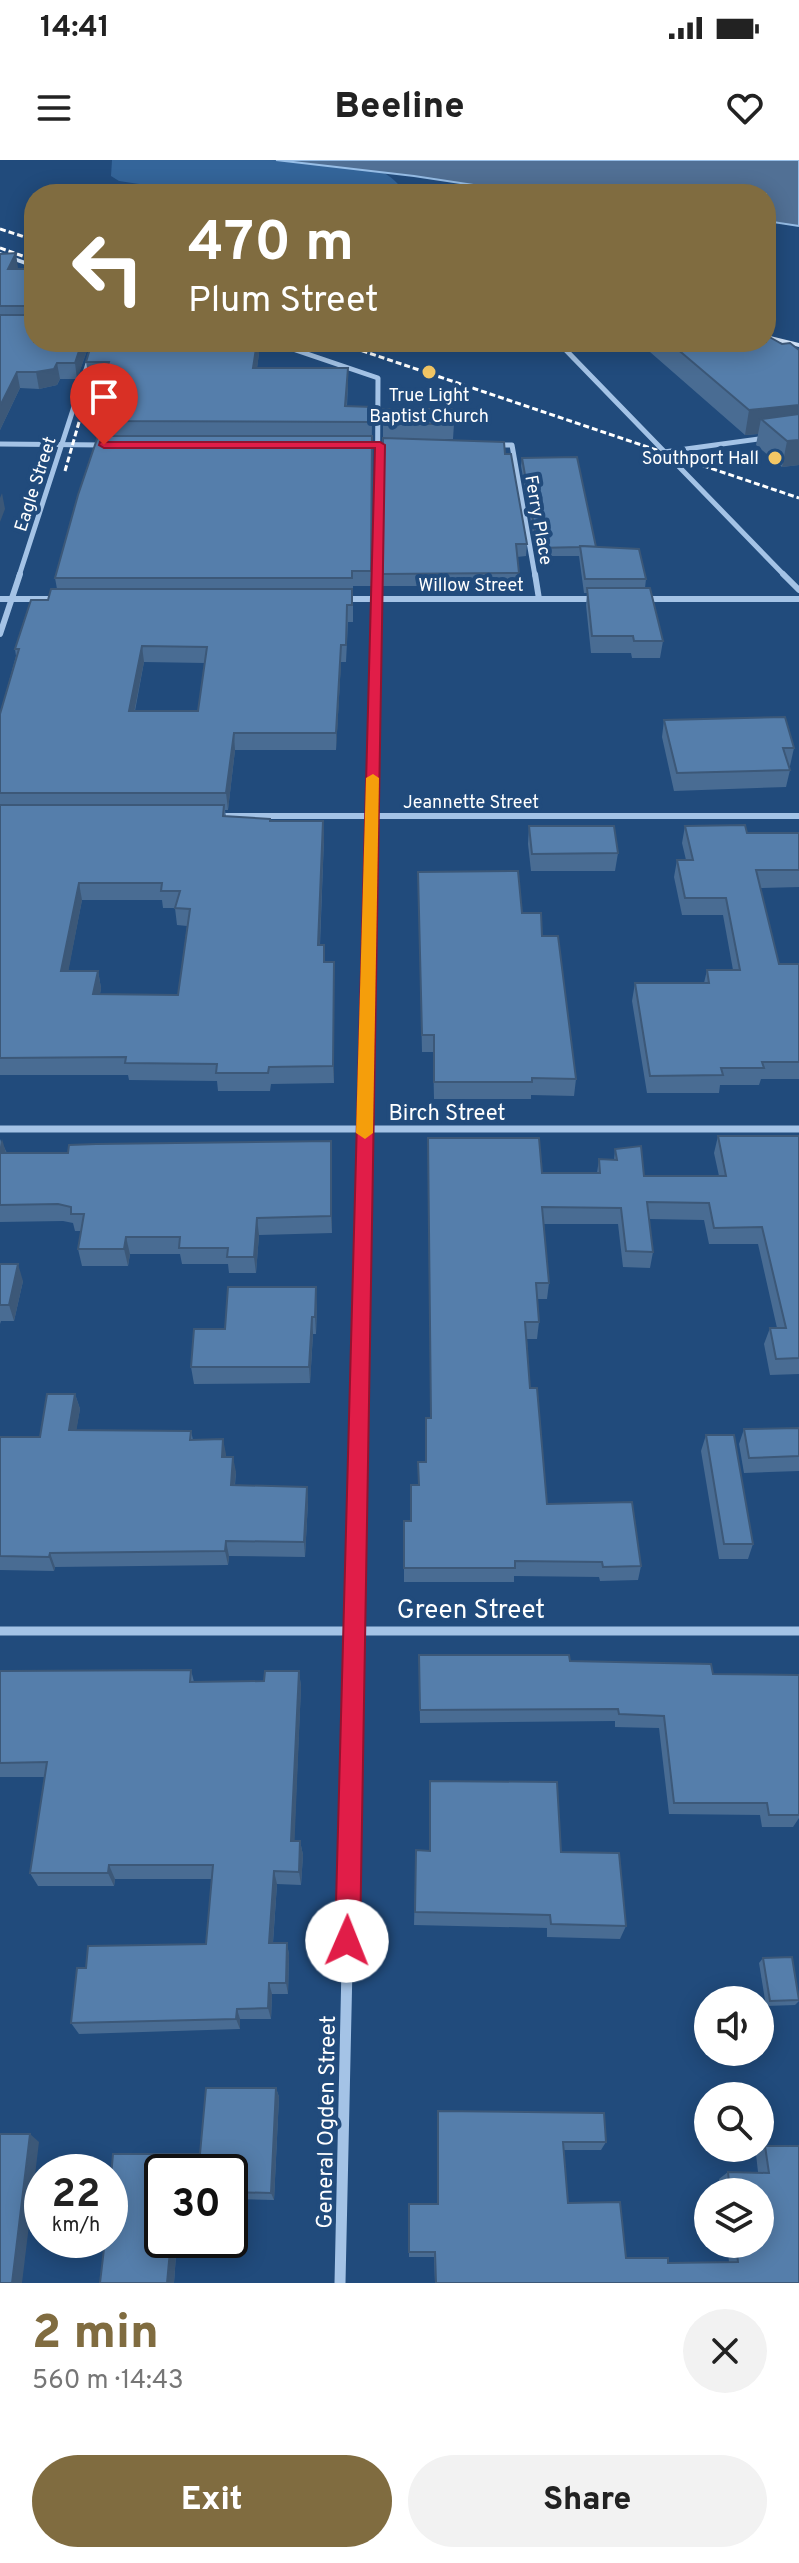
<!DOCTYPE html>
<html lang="en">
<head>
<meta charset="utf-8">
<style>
  body { margin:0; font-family:Overpass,sans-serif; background:#f2f2f2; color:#222; height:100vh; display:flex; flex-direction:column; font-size:30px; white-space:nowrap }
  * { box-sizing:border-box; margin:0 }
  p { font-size:26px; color:#767676 }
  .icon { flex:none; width:44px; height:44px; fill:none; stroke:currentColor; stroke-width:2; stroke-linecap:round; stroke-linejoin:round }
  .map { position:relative; height:2123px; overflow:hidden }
  .side { display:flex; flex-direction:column; background:#fff; flex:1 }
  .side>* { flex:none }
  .hud { position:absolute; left:24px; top:24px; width:752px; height:168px; border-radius:32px; box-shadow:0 4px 20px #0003; background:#806c40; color:#fff; overflow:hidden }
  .fabs { position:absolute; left:694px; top:1826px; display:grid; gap:16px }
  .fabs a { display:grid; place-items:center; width:80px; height:80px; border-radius:50%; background:#fff; box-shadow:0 4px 20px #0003; font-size:40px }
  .speed { position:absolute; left:24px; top:1994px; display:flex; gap:16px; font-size:40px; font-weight:700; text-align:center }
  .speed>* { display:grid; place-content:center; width:104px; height:104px; border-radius:50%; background:#fff; box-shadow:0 4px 20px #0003; line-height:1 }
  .speed small { font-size:20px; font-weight:400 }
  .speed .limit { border:4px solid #111; border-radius:12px; background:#fff; color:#111 }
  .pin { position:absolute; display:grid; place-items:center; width:68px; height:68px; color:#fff; margin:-82px -34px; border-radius:50% 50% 50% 0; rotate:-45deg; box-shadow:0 0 8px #0007 }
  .pin .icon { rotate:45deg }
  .me { position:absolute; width:88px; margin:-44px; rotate:1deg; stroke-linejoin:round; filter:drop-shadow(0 0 6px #0008) }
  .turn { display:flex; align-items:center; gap:28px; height:168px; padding:0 32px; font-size:36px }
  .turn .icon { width:104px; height:104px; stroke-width:2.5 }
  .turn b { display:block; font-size:56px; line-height:68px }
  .round { display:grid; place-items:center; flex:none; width:84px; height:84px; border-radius:42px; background:#f2f2f2 }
  .summary { display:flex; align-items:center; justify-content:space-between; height:136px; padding:0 32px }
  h1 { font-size:48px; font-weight:800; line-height:60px; color:#806c40 }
  .cta { display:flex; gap:16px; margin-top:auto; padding:16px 32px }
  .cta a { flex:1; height:92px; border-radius:48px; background:#806c40; color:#fff; font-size:32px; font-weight:800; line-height:92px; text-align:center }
  .cta a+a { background:#f2f2f2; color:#222 }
  .status { display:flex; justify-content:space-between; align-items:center; height:56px; padding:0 40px; background:#fff; direction:ltr }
  .status svg { height:22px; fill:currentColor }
  header { display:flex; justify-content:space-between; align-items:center; height:104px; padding:0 32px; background:#fff; font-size:36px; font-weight:800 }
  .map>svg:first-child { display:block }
  .green { fill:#34659a }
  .water { fill:#517095; stroke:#97bee7; stroke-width:2 }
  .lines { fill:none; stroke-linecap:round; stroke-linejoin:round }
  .street-far5 { stroke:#a4c3e6; stroke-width:4 }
  .street-far4 { stroke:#a4c3e6; stroke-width:5 }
  .street-far3 { stroke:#a4c3e6; stroke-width:6 }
  .street-far2 { stroke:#a4c3e6; stroke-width:7 }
  .street-far1 { stroke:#a4c3e6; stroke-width:9 }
  .street { stroke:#a4c3e6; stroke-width:11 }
  .secondary { fill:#cee0f5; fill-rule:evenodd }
  .rail { stroke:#fff; stroke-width:3; stroke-dasharray:6 3; stroke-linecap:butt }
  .wall { fill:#496c93; fill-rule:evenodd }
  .shaded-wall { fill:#3c5878 }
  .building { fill:#557eab; stroke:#3c5878; stroke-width:2; fill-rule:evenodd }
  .route { fill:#e11d48; stroke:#92132f; stroke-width:2 }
  .slow { fill:#f59e0b }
  .poi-dot { fill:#f3c765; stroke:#214b7c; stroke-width:3 }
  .labels { text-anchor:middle; stroke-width:8; stroke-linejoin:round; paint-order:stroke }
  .far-poi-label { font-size:18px; fill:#fff; stroke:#214b7c }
  .far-street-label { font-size:18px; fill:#fff; stroke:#214b7c }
  .street-label { font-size:22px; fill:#fff; stroke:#214b7c }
  .near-street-label { font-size:26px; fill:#fff; stroke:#214b7c }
</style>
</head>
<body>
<div class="status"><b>14:41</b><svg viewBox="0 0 49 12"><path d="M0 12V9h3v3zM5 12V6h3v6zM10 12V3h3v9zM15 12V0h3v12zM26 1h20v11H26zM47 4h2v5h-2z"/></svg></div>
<header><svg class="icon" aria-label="menu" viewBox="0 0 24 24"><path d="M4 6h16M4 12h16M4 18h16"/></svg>Beeline<svg class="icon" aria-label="heart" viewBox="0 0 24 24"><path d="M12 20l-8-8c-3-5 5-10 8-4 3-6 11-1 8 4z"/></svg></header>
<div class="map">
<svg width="799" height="2123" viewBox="0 0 799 2123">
  <rect width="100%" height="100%" fill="#214b7c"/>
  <path class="green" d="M112 0H357C373 5 398 18 405 34H264L193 25 139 24 119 21 111 16Z"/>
  <path class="water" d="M276 0H799V66L766 61V34H534L414 16Z"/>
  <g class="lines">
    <g class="street-far5">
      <path d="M271 182 278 184"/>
      <path d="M558 182 560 184"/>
    </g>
    <g class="street-far4">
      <path d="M272 182 378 218 377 416"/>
      <path d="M558 182 785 416"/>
      <path d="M0 284 103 285"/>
      <path d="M493 285H512L535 416"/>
      <path d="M664 292 766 278"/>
      <path d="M19 416 95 182"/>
    </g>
    <g class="street-far3">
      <path d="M535 414 539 439"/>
      <path d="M783 414 799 430"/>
      <path d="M0 439H55"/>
      <path d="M345 439H595"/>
      <path d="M645 439H799"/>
      <path d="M0 474 20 414"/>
      <path d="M217 656H799"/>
      <path d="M371 707 377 414"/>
    </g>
    <g class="street-far2">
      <path d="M0 969H799"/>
      <path d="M363 1075 371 705"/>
    </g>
    <g class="street-far1">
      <path d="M0 1471H799"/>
      <path d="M353 1539 363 1073"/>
    </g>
    <path class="street" d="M340 2123 353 1537"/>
    <g class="secondary">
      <path d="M0 92 34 104V108L0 96Z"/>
      <path d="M766 175 799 183V187L766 179Z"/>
    </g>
    <g class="rail">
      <path d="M0 69 34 80"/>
      <path d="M0 88 34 100"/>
      <path d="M336 182 799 338"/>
      <path d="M65 311 102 182"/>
    </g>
  </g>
  <g class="wall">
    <path d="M0 94 18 109H34V182H90L77 219H60L57 225 39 229 20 228 0 270Z"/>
    <path d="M651 182H766L799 305 782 307 756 285 758 274 745 275 650 192Z"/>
    <path d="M259 193 257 208 348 225 347 246 372 247 371 426H353V462H348L346 502H341L336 590H235L228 650H225L226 656 270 661H323L324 678 320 785 325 802H334V923L271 924 270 931H218L217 921 129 920 128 915H0V554L16 496 15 489 48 440 57 429 55 418 103 276 100 244 102 238 100 230 104 219H89L86 202ZM144 502 205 503 198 551H135ZM82 740H162L163 748H175L177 765 187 766 178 835 100 834 101 828 98 811H68Z"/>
    <path d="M383 249 454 264 453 279H415L505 294 527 384 526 396 517 397 519 413 518 426H383Z"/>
    <path d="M522 298 596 387 646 419 645 428 663 481 660 498H632L631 493H591L586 445 587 433H584L579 396H537L521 306Z"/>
    <path d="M664 560 794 588 790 606H789L790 610 786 627 674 631 662 577Z"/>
    <path d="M529 666 618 693 615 711H531L528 684Z"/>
    <path d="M685 666 747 673H799V727L760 728 779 804H799V919H761L759 925H720L719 933H647L632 841 635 823H704L707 810H733L723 755H682L674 717 677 700H686L682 683Z"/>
    <path d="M418 712 522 753 542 776 576 919 574 936 531 935V939H434L433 892H422Z"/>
    <path d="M718 976H799V1214L770 1215 764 1184 770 1168H777L758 1084H709L704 1060 649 1059 653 1092 650 1108 623 1107 618 1064H544L549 1123 547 1139H537L539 1162 537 1179H527L530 1228 547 1344 641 1406 638 1420 600 1421 599 1417 514 1416V1422H404V1361H411L418 1325V1302H426L431 1258 428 995 542 1013H597L599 999 614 1000 615 989 644 1016H719L714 993Z"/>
    <path d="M0 979 7 993 332 998V1073L259 1075 256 1113H229L228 1104H182L180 1094H130L128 1106H82L78 1089 81 1071H75L73 1063 63 1061 0 1062Z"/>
    <path d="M0 1104 23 1121 14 1161H1L0 1164Z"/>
    <path d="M317 1144 316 1174H313L310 1223 194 1224 191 1207 225 1169Z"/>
    <path d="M75 1234 80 1249 76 1270 191 1271 193 1280 226 1294V1297L236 1312 235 1325 307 1327 308 1342 305 1397 229 1396 228 1405 55 1407 54 1411 0 1410V1277H40Z"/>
    <path d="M799 1268V1311L744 1313 739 1284 744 1269Z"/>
    <path d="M706 1275 753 1384 748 1399H719L701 1291Z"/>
    <path d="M570 1501 713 1514 799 1515V1658L793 1667H762L760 1655 669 1654 659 1568 615 1567V1561L420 1563 419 1508Z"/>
    <path d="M191 1510 194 1522 264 1521 299 1511 301 1527 294 1681H300L303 1695 301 1725 277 1724 273 1783H287L289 1795 288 1834H272L271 1859H240V1869L79 1874 71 1863 86 1808 206 1784 212 1719H115L114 1726H38L30 1713 45 1617H0V1511Z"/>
    <path d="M430 1621 561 1692 626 1766 620 1779 547 1777V1768L414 1765 416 1690 429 1691Z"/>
    <path d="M763 1798 799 1841 795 1845 766 1846 759 1803Z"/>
    <path d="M206 1928H276L279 1937 274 2040 230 2039V2012H162V2080H177L174 2123H100L105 2080H110V2028L113 1994H200Z"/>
    <path d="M438 1951 606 1982 601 1990H564L568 2043 626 2098 668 2103 729 2102 727 2084H760V2032H721L719 2019 728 2012H758L756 1994 765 1986 799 2123H435L434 2097H409V2044H437Z"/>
  </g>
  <g class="shaded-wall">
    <path d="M16 93 18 108 8 109Z"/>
    <path d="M82 182H90L77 219 75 203Z"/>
    <path d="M257 182H258L259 193 255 225 253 208Z"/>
    <path d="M57 203 60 219 57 225 39 229 36 212Z"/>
    <path d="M348 208V225L345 263V246Z"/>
    <path d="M17 212 20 228 0 270V246Z"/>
    <path d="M799 245V269L761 259 758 274 745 275 749 250Z"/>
    <path d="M799 280V305L782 307 787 281Z"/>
    <path d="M2 333 5 349 0 362V338Z"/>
    <path d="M341 485V502L336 590V573Z"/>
    <path d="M142 486 144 502 131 568 129 551Z"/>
    <path d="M234 573 235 590 228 650 226 633Z"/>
    <path d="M323 661 324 678 319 802 318 785Z"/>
    <path d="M79 723 82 740 65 829 61 811Z"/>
    <path d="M334 802V923L333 906Z"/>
    <path d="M98 811 101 828 97 851 93 834Z"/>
    <path d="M2 979 7 996 0 998V987Z"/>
    <path d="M331 981 332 998V1073L331 1056Z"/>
    <path d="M257 1058 259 1075 256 1113 254 1097Z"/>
    <path d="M126 1077 130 1094 128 1106 124 1089Z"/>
    <path d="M18 1104 23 1121 14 1161 9 1145Z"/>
    <path d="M316 1127 317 1144 316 1174 315 1157Z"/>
    <path d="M312 1157 313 1174 310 1223 309 1207Z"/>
    <path d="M75 1234 80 1249 74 1285 69 1270Z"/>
    <path d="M223 1279 226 1294 225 1312 222 1297Z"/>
    <path d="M233 1297 236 1312 233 1340 231 1325Z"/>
    <path d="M307 1327 308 1342 305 1397 304 1382Z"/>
    <path d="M226 1381 229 1396 228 1405 225 1391Z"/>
    <path d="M50 1393 55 1407 54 1411 49 1397Z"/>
    <path d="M299 1511 301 1527 294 1695 291 1681Z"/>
    <path d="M300 1681 303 1695 301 1725 299 1712Z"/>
    <path d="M109 1705 115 1719 114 1726 108 1713Z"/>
    <path d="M274 1711 277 1724 272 1795 269 1783Z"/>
    <path d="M287 1783 289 1795 288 1834 286 1823Z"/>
    <path d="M269 1823 272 1834 271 1859 268 1848Z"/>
    <path d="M237 1849 240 1859V1869L236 1859Z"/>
    <path d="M276 1928 279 1937 274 2040 271 2033Z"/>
    <path d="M30 1974 39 1982 22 2123H12Z"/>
    <path d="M171 2080H177L174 2123H167Z"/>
  </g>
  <g class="building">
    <path d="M16 93 8 109H34V182H82L75 203H57L54 209 36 212H17L0 246V155H31L33 146H0V94Z"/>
    <path d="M766 175 782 184 790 183 799 190V245L749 250 669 182H766Z"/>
    <path d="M92 182H257L253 208H348L345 246 372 247V262L101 261 106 244H100L104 230H100L109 202H86Z"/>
    <path d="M383 249H452L454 264H383Z"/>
    <path d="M799 254V280L787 281 761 259Z"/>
    <path d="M98 276H372L371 411H352V418H55L78 335Z"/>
    <path d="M383 278 504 282 505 294H511L527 384H516L519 413 383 414Z"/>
    <path d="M577 297 596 387 580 386V387L538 388 522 298Z"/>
    <path d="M580 386 639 389 646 419H585Z"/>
    <path d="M587 428H650L663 481H634L633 476H592Z"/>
    <path d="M51 429H352V445H347L346 485H341L336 573H234L226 633H0V554L19 489H15L31 440H48ZM142 486 207 487 198 551H129Z"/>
    <path d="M785 557 794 588H783L790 610 677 613 664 560Z"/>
    <path d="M0 645H224L223 656 270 659V661H323L318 785H324V802H334L333 906 269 907 268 913H216L217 904 125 903 126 897 0 898ZM79 723H162L161 731H180L175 748 190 749 178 835 93 834 98 811H61Z"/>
    <path d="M745 665 747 673H799V710H756L779 804H799V902H762L764 908H721L723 915 650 916 635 823H709L707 810H740L726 738H685L677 700H693L685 666Z"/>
    <path d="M529 666H614L618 693 532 694Z"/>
    <path d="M518 711 522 753H541L542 776H558L576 919 532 918V922H434V875H422L418 712Z"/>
    <path d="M718 976H799V1198L776 1199 770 1168H786L762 1067 714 1068 709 1043 647 1042 653 1092 626 1091 621 1048 542 1047 549 1123H536L539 1162H525L530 1228H537L547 1344 632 1342 641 1406 603 1407 602 1402 515 1401V1408H404V1361H411V1325H419L418 1302H426V1258H431L428 978H539L542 1013H600L599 999 617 1000 615 989 641 986 644 1016H726Z"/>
    <path d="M331 981V1056L257 1058 254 1097H227L228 1088H179L180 1077H126L124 1089H78L84 1054H71V1047L58 1044 0 1045V993H68L69 985 96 984Z"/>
    <path d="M0 1104H18L9 1145H0Z"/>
    <path d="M228 1127H316L315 1157H312L309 1207H191L194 1169H225Z"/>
    <path d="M47 1234H75L69 1270 191 1271 190 1280 223 1279 222 1297H233L231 1325 307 1327 304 1382 226 1381 225 1391 50 1393 49 1397 0 1396V1277H40Z"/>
    <path d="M799 1268V1296L749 1298 744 1269Z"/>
    <path d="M706 1275H734L753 1384H724Z"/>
    <path d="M419 1495H569L570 1501 711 1504 713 1514 799 1515V1655H769L767 1643H674L664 1556 619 1554 618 1549 420 1550Z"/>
    <path d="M191 1510 190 1522 264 1521 265 1511H299L291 1681H300L299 1712 274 1711 269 1783H287L286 1823H269L268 1848 237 1849 236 1859 71 1863 77 1808H86L88 1786 206 1784 213 1705H109L108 1713H30L47 1602 0 1603V1511Z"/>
    <path d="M430 1621 557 1622 561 1692 619 1693 626 1766 551 1764 550 1755 415 1752 416 1690 430 1691Z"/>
    <path d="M792 1797 799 1840 770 1841 763 1798Z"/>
    <path d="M206 1928H276L271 2033 230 2032V2012H162V2080H171L167 2123H100L105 2080H110V2028L113 1994H200Z"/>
    <path d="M438 1951 604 1953 606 1982H563L568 2043 620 2042 626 2098H668V2103L738 2102 736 2084H760V2032H730L728 2012 769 2013 765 1986H799V2123H436L435 2092H409V2044H438Z"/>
    <path d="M0 1974H30L12 2123H0Z"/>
  </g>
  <path class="route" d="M100 282H380L385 285 360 1781 356 1790 347 1794 338 1790 335 1781 375 288H104L99 285Z"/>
  <path class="slow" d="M373 614 379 618 373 973 365 979 356 973 366 618Z"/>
  <g class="poi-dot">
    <circle cx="429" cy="212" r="8"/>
    <circle cx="775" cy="298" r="8"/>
  </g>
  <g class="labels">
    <g class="far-poi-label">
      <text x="429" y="241">True Light<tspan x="429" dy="21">Baptist Church</tspan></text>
      <text x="759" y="304" text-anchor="end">Southport Hall</text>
    </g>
    <g class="far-street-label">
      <text transform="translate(35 324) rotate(-72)" y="6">Eagle Street</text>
      <text transform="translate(539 360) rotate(80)" y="6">Ferry Place</text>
      <text x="471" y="431">Willow Street</text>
      <text x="471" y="648">Jeannette Street</text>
    </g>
    <g class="street-label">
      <text x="447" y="960">Birch Street</text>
      <text transform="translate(325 1962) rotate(-89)" y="8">General Ogden Street</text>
    </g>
    <g class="near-street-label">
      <text x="471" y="1458">Green Street</text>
    </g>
  </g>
</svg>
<div class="fabs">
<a><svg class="icon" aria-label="sound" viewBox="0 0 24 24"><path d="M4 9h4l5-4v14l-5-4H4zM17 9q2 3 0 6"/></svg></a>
<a><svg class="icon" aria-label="search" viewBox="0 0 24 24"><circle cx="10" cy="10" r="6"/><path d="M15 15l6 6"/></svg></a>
<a><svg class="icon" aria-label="layers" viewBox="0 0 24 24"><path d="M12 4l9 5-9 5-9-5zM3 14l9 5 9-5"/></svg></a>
</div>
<div class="speed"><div>22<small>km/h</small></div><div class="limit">30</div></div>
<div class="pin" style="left:104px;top:285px;background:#d93025"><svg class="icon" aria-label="arrive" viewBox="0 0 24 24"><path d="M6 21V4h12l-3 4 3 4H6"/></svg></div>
<svg class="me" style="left:347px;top:1781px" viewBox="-20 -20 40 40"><circle r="19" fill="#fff"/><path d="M0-13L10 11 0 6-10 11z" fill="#e11d48"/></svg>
<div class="hud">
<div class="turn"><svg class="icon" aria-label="left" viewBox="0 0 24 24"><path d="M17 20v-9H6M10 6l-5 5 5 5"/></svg><div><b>470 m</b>Plum Street</div></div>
</div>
</div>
<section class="side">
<div class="summary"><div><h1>2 min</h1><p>560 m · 14:43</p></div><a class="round"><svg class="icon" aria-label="close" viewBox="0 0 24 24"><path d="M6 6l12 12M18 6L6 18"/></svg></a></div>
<div class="cta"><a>Exit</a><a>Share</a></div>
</section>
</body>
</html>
